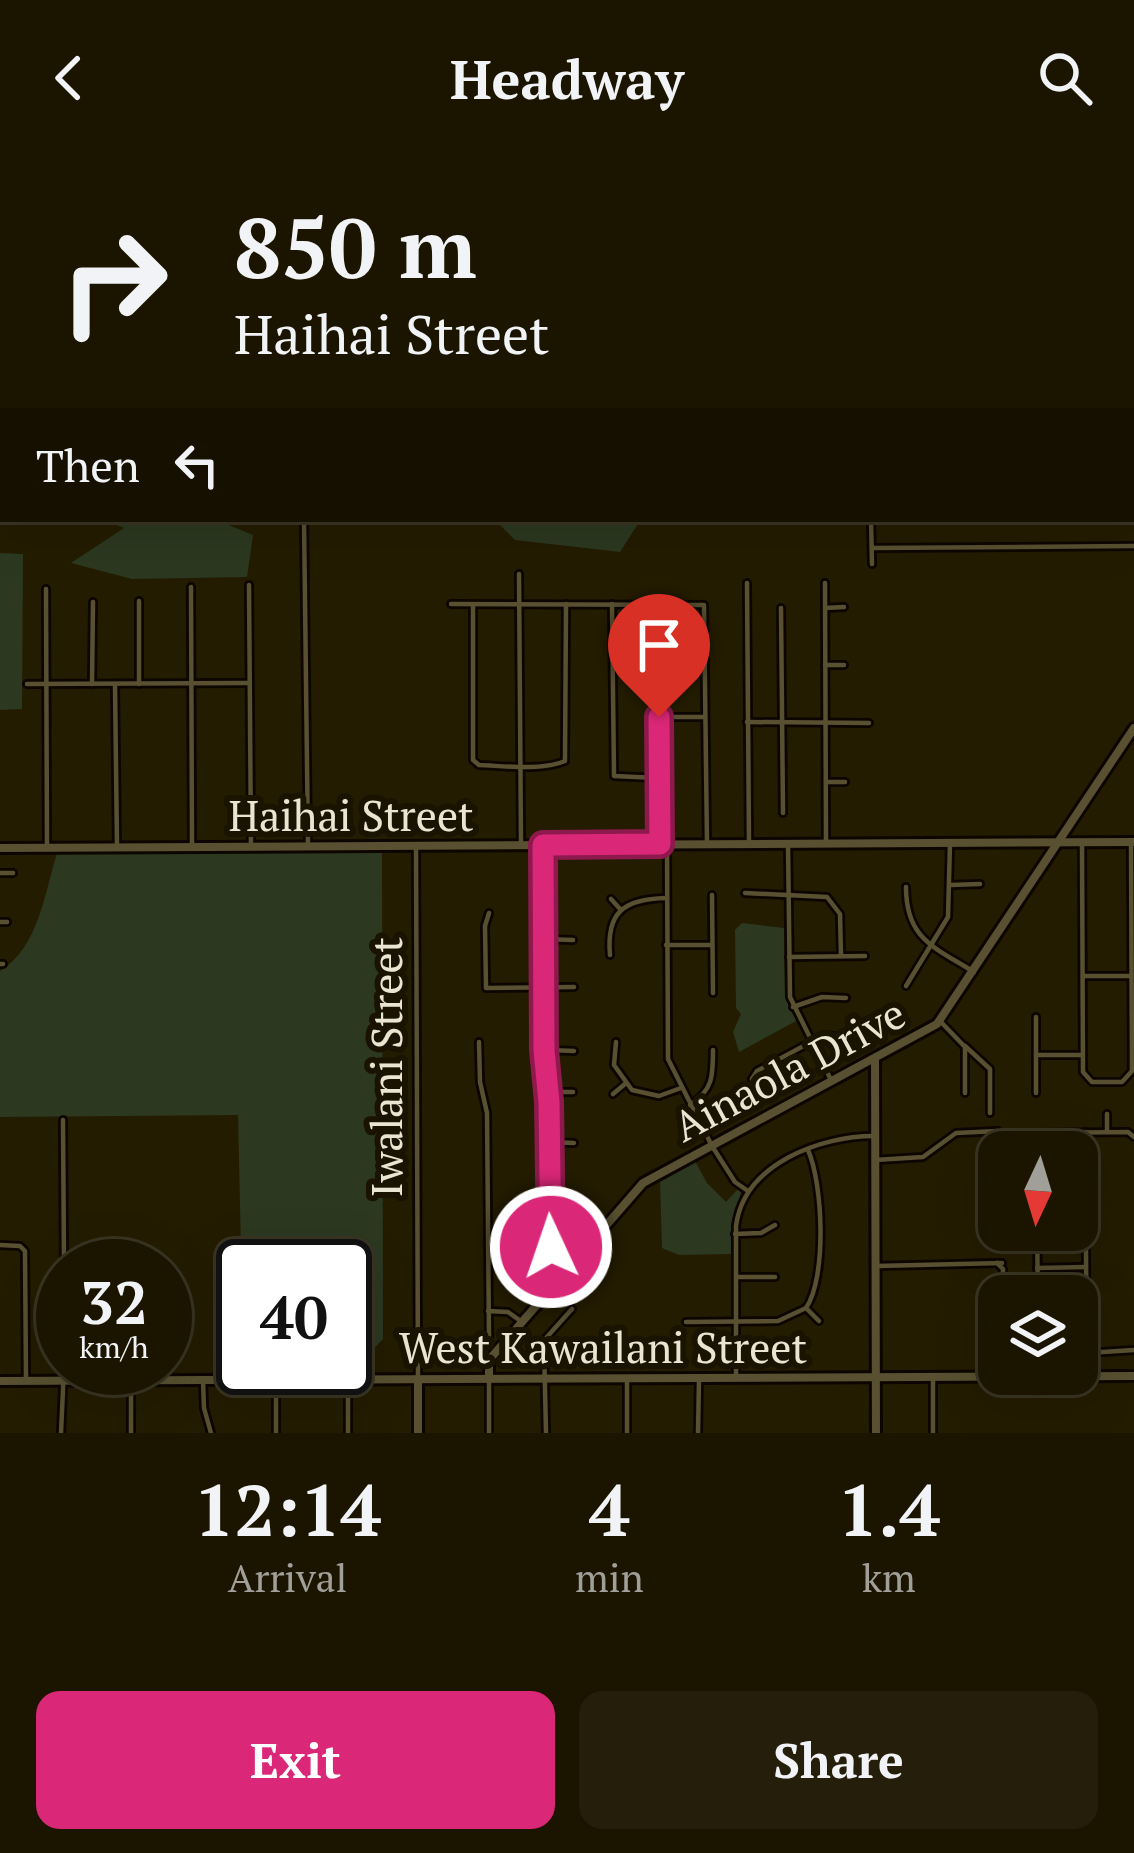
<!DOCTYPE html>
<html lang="en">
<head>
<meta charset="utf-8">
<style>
  body { margin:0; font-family:"PT Serif",serif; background:#241e0a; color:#f1f3f6; height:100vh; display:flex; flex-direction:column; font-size:45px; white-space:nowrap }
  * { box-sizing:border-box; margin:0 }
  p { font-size:39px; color:#a09f99 }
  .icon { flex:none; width:66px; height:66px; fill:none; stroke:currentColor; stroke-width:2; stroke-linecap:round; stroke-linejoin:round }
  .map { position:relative; height:1277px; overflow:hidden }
  .drawer { display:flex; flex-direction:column; background:#1b1500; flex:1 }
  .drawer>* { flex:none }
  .banner { position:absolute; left:0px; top:0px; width:1134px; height:366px; box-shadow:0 12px 48px #0002,0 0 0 3px #393422; background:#1b1500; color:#f1f3f6; overflow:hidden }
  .needle { width:78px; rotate:184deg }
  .buttons { position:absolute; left:978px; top:975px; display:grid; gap:24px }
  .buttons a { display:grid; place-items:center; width:120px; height:120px; border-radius:24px; background:#1b1500; box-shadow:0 12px 48px #0002,0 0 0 3px #393422; font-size:60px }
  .speed { position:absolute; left:36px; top:1083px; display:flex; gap:24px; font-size:60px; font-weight:700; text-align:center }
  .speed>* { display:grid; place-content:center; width:156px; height:156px; border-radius:50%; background:#1b1500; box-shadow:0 12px 48px #0002,0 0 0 3px #393422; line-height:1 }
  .speed small { font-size:30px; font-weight:400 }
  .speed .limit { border:6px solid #111; border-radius:18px; background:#fff; color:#111 }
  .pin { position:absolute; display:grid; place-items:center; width:102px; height:102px; color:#fff; margin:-123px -51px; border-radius:50% 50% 50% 0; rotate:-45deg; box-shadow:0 0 12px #0007 }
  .pin .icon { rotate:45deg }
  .me { position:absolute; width:132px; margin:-66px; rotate:357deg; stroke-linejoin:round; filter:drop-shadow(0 0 9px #0008) }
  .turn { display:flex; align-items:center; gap:42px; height:252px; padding:0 36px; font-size:54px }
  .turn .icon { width:156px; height:156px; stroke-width:2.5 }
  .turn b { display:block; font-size:84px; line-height:102px }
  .then { display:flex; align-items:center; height:114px; padding:0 36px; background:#0003; gap:24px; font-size:45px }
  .eta { display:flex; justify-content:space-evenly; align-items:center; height:204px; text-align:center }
  .eta b { font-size:72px; font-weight:600; line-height:84px }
  .action { display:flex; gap:24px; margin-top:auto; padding:24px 36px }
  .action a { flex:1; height:138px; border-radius:24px; background:#db2777; color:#fff; font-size:48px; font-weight:600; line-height:138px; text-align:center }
  .action a+a { background:#241e0a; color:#f1f3f6 }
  header { display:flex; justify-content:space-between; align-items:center; height:156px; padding:0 36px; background:#1b1500; font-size:54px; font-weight:600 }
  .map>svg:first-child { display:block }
  .green { fill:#2c3820 }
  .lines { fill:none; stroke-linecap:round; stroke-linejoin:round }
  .street-casing { stroke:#0d0600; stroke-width:10 }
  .secondary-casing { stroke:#0d0600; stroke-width:14 }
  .street { stroke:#585030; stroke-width:4.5 }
  .secondary { stroke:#585030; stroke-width:8 }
  .route-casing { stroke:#8e194d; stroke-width:30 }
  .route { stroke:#db2777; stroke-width:21 }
  .labels { text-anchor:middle; stroke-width:12; stroke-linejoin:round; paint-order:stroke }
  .street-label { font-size:42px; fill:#e9e5d2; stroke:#191300 }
</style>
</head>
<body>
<header><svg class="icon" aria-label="back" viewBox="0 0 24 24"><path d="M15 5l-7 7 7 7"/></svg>Headway<svg class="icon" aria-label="search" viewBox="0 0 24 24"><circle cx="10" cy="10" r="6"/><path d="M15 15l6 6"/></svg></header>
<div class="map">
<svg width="1134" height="1277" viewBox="0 0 1134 1277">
  <rect width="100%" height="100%" fill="#241c00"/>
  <g class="green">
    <path d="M0 0H869V3H3L0 270Z"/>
    <path d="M103 363H214L253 379 247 421 132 423 71 407 124 372Z"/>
    <path d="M494 363H641L620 396 515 384Z"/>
    <path d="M0 397 23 398 22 553 0 554Z"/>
    <path d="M382 692 383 1183 363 1204 362 1215 352 1220H244V1212H345V1110H243V1183L238 959 0 961V815C39 792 45 734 58 694Z"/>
    <path d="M742 767 784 772 785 833 796 865 739 896 733 876 741 858 736 852 735 774Z"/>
    <path d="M695 1005 707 1027 726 1046 738 1033 741 1036 732 1066 731 1098 679 1099 662 1092 660 1024Z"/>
  </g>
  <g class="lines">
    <defs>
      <g id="street">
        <path d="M1038 0 1039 3"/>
        <path d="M1131 161 1134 164"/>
        <path d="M1131 324H1134"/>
        <path d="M304 363 308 690"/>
        <path d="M871 363 872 408"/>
        <path d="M872 392 1134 390"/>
        <path d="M519 418 521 689"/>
        <path d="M747 427 749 688"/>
        <path d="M825 427 826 687"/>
        <path d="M249 429 251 691"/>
        <path d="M191 431 192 690"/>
        <path d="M46 433 47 691"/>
        <path d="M139 445V528"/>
        <path d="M451 448 704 449 707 688"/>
        <path d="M612 448 614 620 658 622"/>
        <path d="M658 448 660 688"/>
        <path d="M473 449V604L479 609C505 610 542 615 565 605L566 448"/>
        <path d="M781 452 783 657"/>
        <path d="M825 452 844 451"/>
        <path d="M825 509H844"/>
        <path d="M27 528 248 527"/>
        <path d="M92 528 93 446"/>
        <path d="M115 529 117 691"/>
        <path d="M659 561H705"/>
        <path d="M747 566 869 567"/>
        <path d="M826 626H845"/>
        <path d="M1082 686 1083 916 1092 926H1122L1132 915 1131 689"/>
        <path d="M667 688 668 903 712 990 735 1026 748 1035"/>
        <path d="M788 688 790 841 831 924"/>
        <path d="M416 690 418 1223"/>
        <path d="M0 717H13"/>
        <path d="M950 729 980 728"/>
        <path d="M906 731C906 783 934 791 974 816"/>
        <path d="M745 737 827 741 840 758 841 800"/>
        <path d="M712 739 713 837"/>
        <path d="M611 743 621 754"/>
        <path d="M489 757 485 770 486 832 574 831"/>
        <path d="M0 766H7"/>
        <path d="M543 783 573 784"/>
        <path d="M666 789H712"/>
        <path d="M610 799C606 756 624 743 666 742"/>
        <path d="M789 801 865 800"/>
        <path d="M0 808H3"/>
        <path d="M1083 820H1131"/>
        <path d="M906 830 948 761 950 687"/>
        <path d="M793 851 822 841 846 842"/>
        <path d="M1036 861V937"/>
        <path d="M940 865 965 891V937"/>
        <path d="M479 886 480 926 487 957 489 1180"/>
        <path d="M616 886 614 909 632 934 659 940 681 932"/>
        <path d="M965 890 990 913V957"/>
        <path d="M550 894 574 895"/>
        <path d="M1037 899H1082"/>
        <path d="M752 923 757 915 824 879 849 882"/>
        <path d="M548 936H573"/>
        <path d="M613 938 625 928"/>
        <path d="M690 949C713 934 713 920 713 894"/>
        <path d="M1107 958V976"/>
        <path d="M63 964 64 1110"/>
        <path d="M1085 976 1087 1220"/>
        <path d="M549 986 574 987"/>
        <path d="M1037 996 1039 977 1128 976 1134 981"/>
        <path d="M875 1004 923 1001 956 977 998 975"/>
        <path d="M548 1042 572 1041"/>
        <path d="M1037 1074 1038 1140"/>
        <path d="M735 1078 761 1077 775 1069"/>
        <path d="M0 1089 20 1090 25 1095 26 1224"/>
        <path d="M997 1107 1003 1113V1140"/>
        <path d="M876 1110 1002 1107"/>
        <path d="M1037 1112 1086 1111"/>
        <path d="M736 1121H775"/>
        <path d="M806 1152 819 1165"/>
        <path d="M488 1155 508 1156 522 1166"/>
        <path d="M686 1166 778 1165 806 1152C827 1121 823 1028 808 994"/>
        <path d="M1087 1197 1134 1194"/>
        <path d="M736 1220V1070C744 1008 820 980 874 980"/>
        <path d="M933 1221V1277"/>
        <path d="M627 1222V1277"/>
        <path d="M348 1223V1277"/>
        <path d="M489 1223V1277"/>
        <path d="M131 1224V1277"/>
        <path d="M203 1224 204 1252 211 1277"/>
        <path d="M276 1224V1277"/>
        <path d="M61 1277 64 1212"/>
        <path d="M546 1277 544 1190 546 1182 572 1153"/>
        <path d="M698 1277 699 1223"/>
      </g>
      <g id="secondary">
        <path d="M543 689 549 1075 554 1099 567 1115"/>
        <path d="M0 692 1134 686"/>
        <path d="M875 904 876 1277"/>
        <path d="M418 1223V1277"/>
        <path d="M489 1223V1204L643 1027 937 868 1134 572"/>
        <path d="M0 1225 1134 1220"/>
      </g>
    </defs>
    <use href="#street" class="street-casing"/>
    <use href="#secondary" class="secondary-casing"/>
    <use href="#street" class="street"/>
    <use href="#secondary" class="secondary"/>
  </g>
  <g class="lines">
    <defs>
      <path id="route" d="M551 1091 549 946 544 894 543 689 660 688 659 561"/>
    </defs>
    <use href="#route" class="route-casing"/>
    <use href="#route" class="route"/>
  </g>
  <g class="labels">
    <g class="street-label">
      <text x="351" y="675">Haihai Street</text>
      <text transform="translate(387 911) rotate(-90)" y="15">Iwalani Street</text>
      <text transform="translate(789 914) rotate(-28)" y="15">Ainaola Drive</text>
      <text x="603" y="1207">West Kawailani Street</text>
    </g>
  </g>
</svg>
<div class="buttons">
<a><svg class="needle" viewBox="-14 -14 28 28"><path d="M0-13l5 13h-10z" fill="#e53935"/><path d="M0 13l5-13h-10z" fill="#a09f99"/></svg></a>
<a><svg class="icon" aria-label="layers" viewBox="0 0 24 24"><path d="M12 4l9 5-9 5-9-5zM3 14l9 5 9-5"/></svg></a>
</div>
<div class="speed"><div>32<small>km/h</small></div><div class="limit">40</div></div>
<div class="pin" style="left:659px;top:561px;background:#d93025"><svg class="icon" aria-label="arrive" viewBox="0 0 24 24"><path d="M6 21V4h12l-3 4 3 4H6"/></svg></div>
<svg class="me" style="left:551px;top:1091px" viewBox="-20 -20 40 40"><circle r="17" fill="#db2777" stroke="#fff" stroke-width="3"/><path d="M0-11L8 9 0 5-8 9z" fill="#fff"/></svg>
<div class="banner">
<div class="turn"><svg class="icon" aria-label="right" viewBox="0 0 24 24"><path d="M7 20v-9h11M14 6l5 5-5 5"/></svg><div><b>850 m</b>Haihai Street</div></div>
<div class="then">Then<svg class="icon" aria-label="left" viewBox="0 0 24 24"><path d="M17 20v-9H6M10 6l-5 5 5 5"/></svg></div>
</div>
</div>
<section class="drawer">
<div class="eta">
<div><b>12:14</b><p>Arrival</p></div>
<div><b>4</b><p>min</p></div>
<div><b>1.4</b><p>km</p></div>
</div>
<div class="action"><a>Exit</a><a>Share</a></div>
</section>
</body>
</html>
